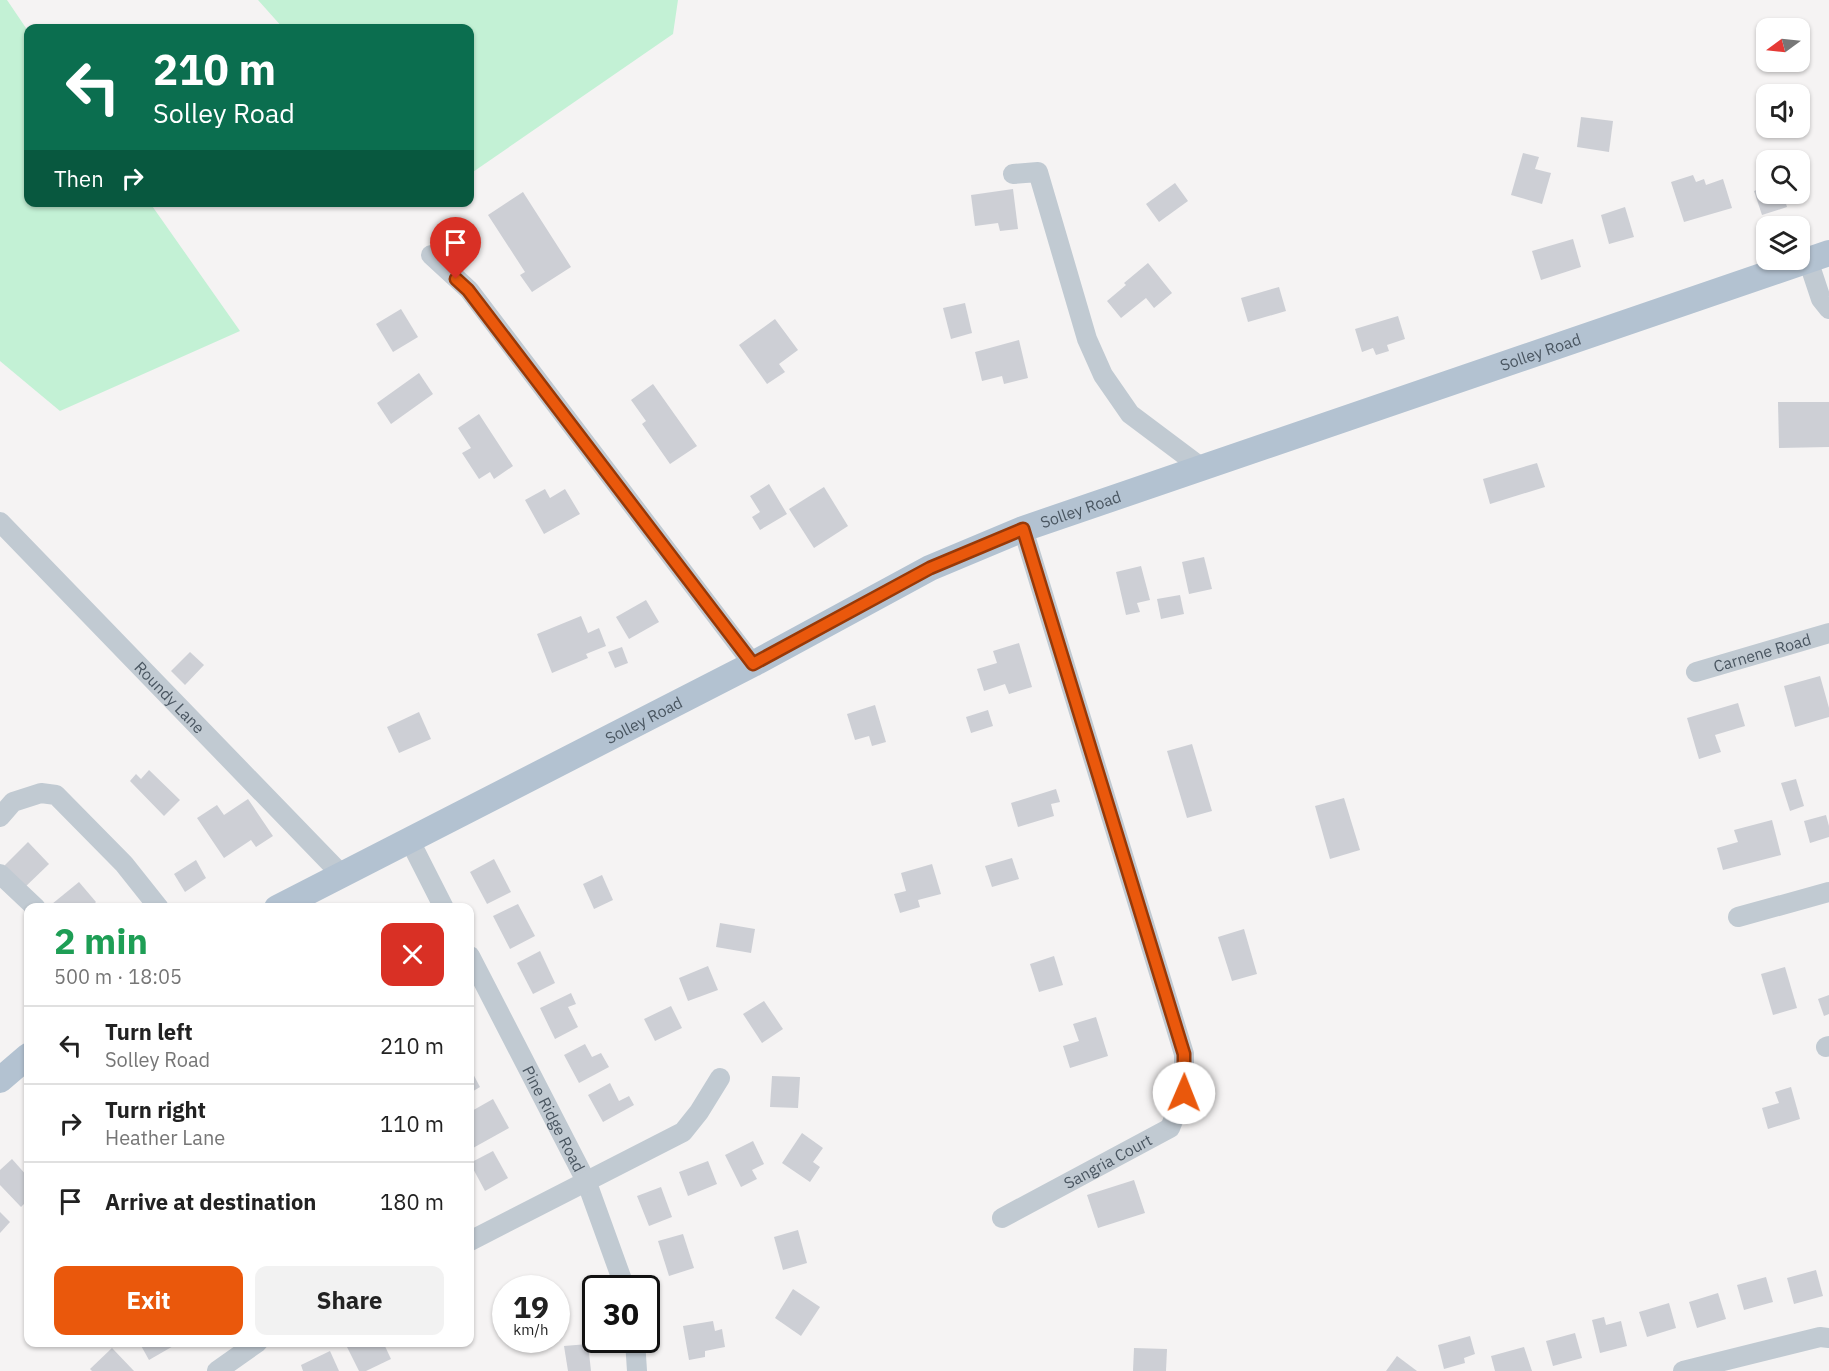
<!DOCTYPE html>
<html lang="en">
<head>
<meta charset="utf-8">
<style>
  body { margin:0; font-family:"IBM Plex Sans",sans-serif; background:#f2f2f2; color:#222; height:100vh; display:flex; flex-direction:column; font-size:22px; white-space:nowrap }
  * { box-sizing:border-box; margin:0 }
  p { font-size:20px; color:#767676 }
  .icon { flex:none; width:33px; height:33px; fill:none; stroke:currentColor; stroke-width:2; stroke-linecap:round; stroke-linejoin:round }
  .map { position:relative; flex:1; overflow:hidden }
  .side { position:absolute; left:24px; top:903px; width:450px; height:444px; display:flex; flex-direction:column; background:#fff; border-radius:12px; box-shadow:0 2px 4px #0004 }
  .side>* { flex:none }
  .banner { position:absolute; left:24px; top:24px; width:450px; height:183px; border-radius:12px; box-shadow:0 2px 4px #0004; background:#0b6e4f; color:#fff; overflow:hidden }
  .needle { width:39px; rotate:255deg }
  .fabs { position:absolute; left:1756px; top:18px; display:grid; gap:12px }
  .fabs a { display:grid; place-items:center; width:54px; height:54px; border-radius:12px; background:#fff; box-shadow:0 2px 4px #0004; font-size:30px }
  .speed { position:absolute; left:492px; top:1275px; display:flex; gap:12px; font-size:30px; font-weight:700; text-align:center }
  .speed>* { display:grid; place-content:center; width:78px; height:78px; border-radius:50%; background:#fff; box-shadow:0 2px 4px #0004; line-height:1 }
  .speed small { font-size:15px; font-weight:400 }
  .speed .limit { border:3px solid #111; border-radius:9px; background:#fff; color:#111 }
  .pin { position:absolute; display:grid; place-items:center; width:51px; height:51px; color:#fff; margin:-62px -26px; border-radius:50% 50% 50% 0; rotate:-45deg; box-shadow:0 0 6px #0007 }
  .pin .icon { rotate:45deg }
  .me { position:absolute; width:66px; margin:-33px; rotate:1deg; stroke-linejoin:round; filter:drop-shadow(0 0 4px #0008) }
  .turn { display:flex; align-items:center; gap:21px; height:126px; padding:0 30px; font-size:27px }
  .turn .icon { width:78px; height:78px; stroke-width:2.5 }
  .turn b { display:block; font-size:42px; line-height:51px }
  .then { display:flex; align-items:center; height:57px; padding:0 30px; background:#0003; gap:12px; font-size:22px }
  .round { display:grid; place-items:center; flex:none; width:63px; height:63px; border-radius:12px; background:#f2f2f2 }
  .head { display:flex; align-items:center; justify-content:space-between; height:102px; padding:0 30px }
  h1 { font-size:36px; font-weight:800; line-height:45px; color:#1e9e55 }
  .primary-button { display:flex; gap:12px; margin-top:auto; padding:12px 30px }
  .primary-button a { flex:1; height:69px; border-radius:12px; background:#ea580c; color:#fff; font-size:24px; font-weight:800; line-height:69px; text-align:center }
  .primary-button a+a { background:#f2f2f2; color:#222 }
  ul { padding:0; list-style:none }
  li { display:flex; align-items:center; gap:18px; height:78px; padding:0 30px; border-top:2px solid #e0e0e0 }
  li div { flex:1 }
  li b { display:block; font-size:22px }
  li em { font-style:normal }
  .map>svg:first-child { display:block }
  .green { fill:#c3f1d5 }
  .building { fill:#cdcfd5 }
  .lines { fill:none; stroke-linecap:round; stroke-linejoin:round }
  .minor { stroke:#c1cad2; stroke-width:20 }
  .major { stroke:#b3c2d1; stroke-width:26 }
  .route-casing { stroke:#983908; stroke-width:15 }
  .route { stroke:#ea580c; stroke-width:10 }
  .labels { text-anchor:middle; stroke-width:6; stroke-linejoin:round; paint-order:stroke }
  .street-label { font-size:16px; fill:#4a5661; stroke:#fff }
</style>
</head>
<body>
<div class="map">
<svg width="1829" height="1371" viewBox="0 0 1829 1371">
  <rect width="100%" height="100%" fill="#f5f3f3"/>
  <g class="green">
    <path d="M0 0H7L28 31V202L150 203 240 331 60 411 0 361Z"/>
    <path d="M258 0H678L673 34 470 174V28H283Z"/>
  </g>
  <g class="building">
    <path d="M1581 117 1613 121 1609 152 1577 147Z"/>
    <path d="M1523 153 1539 157 1535 169 1551 173 1542 204 1511 195Z"/>
    <path d="M1693 175 1696 182 1704 179 1706 185 1723 179 1732 208 1684 222 1671 182Z"/>
    <path d="M1175 183 1188 201 1159 222 1146 204Z"/>
    <path d="M1767 186V194H1783L1787 207 1762 215 1754 191Z"/>
    <path d="M1013 189 1018 229 1000 231 998 223 975 226 971 195Z"/>
    <path d="M523 192 571 267 532 292 520 275 525 272 488 215Z"/>
    <path d="M1625 207 1634 237 1609 244 1601 215Z"/>
    <path d="M1573 239 1581 267 1541 280 1532 251Z"/>
    <path d="M1148 263 1172 293 1154 308 1146 298 1121 318 1107 301 1126 285 1124 283Z"/>
    <path d="M1279 287 1286 311 1248 322 1241 298Z"/>
    <path d="M965 303 972 333 951 339 943 308Z"/>
    <path d="M401 309 418 337 393 352 376 324Z"/>
    <path d="M1398 316 1405 339 1387 345 1389 351 1376 355 1373 348 1362 352 1355 329Z"/>
    <path d="M775 319 798 350 779 364 785 372 767 384 739 345Z"/>
    <path d="M1019 340 1028 378 1004 384 1002 376 982 381 975 352Z"/>
    <path d="M419 373 433 394 391 424 377 403Z"/>
    <path d="M653 384 697 446 670 464 642 424 646 421 631 400Z"/>
    <path d="M1778 402H1829V447L1779 448Z"/>
    <path d="M479 414 513 466 494 479 490 472 479 479 462 453 471 448 458 428Z"/>
    <path d="M1537 463 1545 487 1490 504 1483 479Z"/>
    <path d="M769 484 787 514 760 530 752 517 760 512 750 496Z"/>
    <path d="M824 487 848 526 814 548 789 509Z"/>
    <path d="M545 489 550 498 565 489 580 514 544 534 525 500Z"/>
    <path d="M1204 557 1212 589 1189 594 1182 562Z"/>
    <path d="M1141 566 1150 600 1137 603 1140 612 1126 615 1116 572Z"/>
    <path d="M1180 595 1184 614 1161 619 1157 599Z"/>
    <path d="M646 600 659 622 629 639 616 617Z"/>
    <path d="M581 616 588 633 599 628 606 646 586 654 588 658 552 673 537 634Z"/>
    <path d="M1019 643 1032 687 1009 694 1005 684 984 691 977 669 997 663 993 651Z"/>
    <path d="M622 647 628 663 615 668 608 652Z"/>
    <path d="M190 652 204 665 185 685 171 671Z"/>
    <path d="M1820 676 1829 708V717L1795 727 1784 686Z"/>
    <path d="M1738 703 1745 726 1715 735 1721 752 1699 759 1687 718Z"/>
    <path d="M875 705 886 742 872 746 869 736 855 740 847 714Z"/>
    <path d="M988 710 993 726 971 733 966 717Z"/>
    <path d="M419 712 431 739 399 753 387 727Z"/>
    <path d="M1192 744 1212 811 1187 818 1167 751Z"/>
    <path d="M149 770 180 800 164 816 130 781 136 774 141 779Z"/>
    <path d="M1796 779 1804 806 1790 811 1781 783Z"/>
    <path d="M1056 789 1060 802 1051 804 1054 816 1018 827 1011 803Z"/>
    <path d="M1344 798 1360 850 1330 859 1315 806Z"/>
    <path d="M248 799 273 836 256 847 251 840 224 858 197 818 217 805 224 815Z"/>
    <path d="M1826 815 1829 826V837L1810 843 1804 821Z"/>
    <path d="M1772 820 1781 855 1723 870 1717 848 1738 842 1734 830Z"/>
    <path d="M28 842 49 864 23 889 3 867Z"/>
    <path d="M1012 858 1019 879 992 887 985 866Z"/>
    <path d="M494 859 511 892 487 904 470 872Z"/>
    <path d="M196 860 206 878 185 892 174 874Z"/>
    <path d="M932 864 941 894 918 900 920 907 900 913 894 894 906 891 901 873Z"/>
    <path d="M602 875 613 900 594 909 583 884Z"/>
    <path d="M79 882 96 902 90 908H55L52 904Z"/>
    <path d="M518 904 535 936 510 949 493 916Z"/>
    <path d="M720 923 755 929 751 953 716 947Z"/>
    <path d="M1244 929 1257 974 1232 981 1218 937Z"/>
    <path d="M540 951 555 983 533 994 517 963Z"/>
    <path d="M1054 956 1063 985 1039 992 1030 964Z"/>
    <path d="M708 966 718 990 688 1001 679 978Z"/>
    <path d="M1785 967 1797 1008 1773 1015 1761 974Z"/>
    <path d="M571 993 576 1004 568 1007 578 1027 555 1039 540 1008Z"/>
    <path d="M1829 995V1014L1824 1016 1818 999Z"/>
    <path d="M764 1001 783 1029 762 1043 743 1014Z"/>
    <path d="M671 1006 682 1028 655 1041 644 1019Z"/>
    <path d="M1096 1017 1108 1056 1070 1068 1063 1046 1079 1041 1073 1024Z"/>
    <path d="M585 1044 592 1057 601 1053 609 1067 579 1083 564 1055Z"/>
    <path d="M470 1068 480 1087 470 1093Z"/>
    <path d="M772 1076 800 1077 798 1108 770 1107Z"/>
    <path d="M610 1083 619 1101 629 1096 634 1105 603 1122 588 1095Z"/>
    <path d="M1791 1087 1800 1119 1768 1129 1762 1108 1779 1103 1775 1092Z"/>
    <path d="M493 1099 509 1128 473 1148 470 1142V1112Z"/>
    <path d="M802 1133 823 1148 813 1162 820 1167 810 1182 782 1163Z"/>
    <path d="M753 1141 764 1164 752 1170 757 1179 741 1187 725 1155Z"/>
    <path d="M493 1151 508 1178 485 1191 470 1163Z"/>
    <path d="M12 1159 28 1177V1200L21 1207 0 1185V1170Z"/>
    <path d="M708 1161 717 1184 688 1196 679 1172Z"/>
    <path d="M1134 1180 1145 1213 1098 1228 1087 1195Z"/>
    <path d="M661 1187 672 1217 649 1226 637 1196Z"/>
    <path d="M0 1212 10 1222 0 1233Z"/>
    <path d="M798 1230 807 1263 783 1270 774 1237Z"/>
    <path d="M683 1234 694 1268 669 1276 658 1241Z"/>
    <path d="M1816 1270 1823 1296 1794 1304 1787 1278Z"/>
    <path d="M1766 1277 1773 1302 1744 1310 1737 1285Z"/>
    <path d="M793 1289 820 1307 801 1336 775 1318Z"/>
    <path d="M1718 1293 1726 1319 1697 1328 1689 1302Z"/>
    <path d="M1669 1303 1676 1328 1647 1337 1639 1312Z"/>
    <path d="M1604 1317 1606 1325 1621 1321 1627 1346 1600 1353 1592 1320Z"/>
    <path d="M713 1321 715 1331 722 1329 725 1347 705 1351V1357L689 1360 683 1326Z"/>
    <path d="M1575 1333 1582 1358 1553 1366 1546 1341Z"/>
    <path d="M1470 1336 1475 1354 1464 1358 1465 1363 1444 1369 1438 1345Z"/>
    <path d="M139 1342H174L175 1345 149 1360Z"/>
    <path d="M356 1342H383L391 1359 366 1371H359L347 1347Z"/>
    <path d="M588 1344 591 1371H568L564 1346Z"/>
    <path d="M1524 1347 1532 1371H1495L1491 1356Z"/>
    <path d="M112 1348 134 1371H92L90 1369Z"/>
    <path d="M1134 1348 1167 1349 1166 1371H1133Z"/>
    <path d="M330 1351 339 1371H303L301 1365Z"/>
    <path d="M1397 1356 1417 1371H1386Z"/>
  </g>
  <g class="lines">
    <g class="minor">
      <path d="M1013 174 1038 172 1087 339 1103 375 1130 414 1202 468"/>
      <path d="M431 255 469 290 753 664"/>
      <path d="M1808 260 1821 299 1829 309"/>
      <path id="s1" d="M0 522 341 874"/>
      <path id="s2" d="M1696 672 1829 633"/>
      <path d="M0 817 13 802 41 793 56 795 124 864 159 908"/>
      <path d="M409 839 444 908"/>
      <path d="M0 874 36 908"/>
      <path d="M1738 917 1829 892"/>
      <path id="s3" d="M470 956 587 1183 625 1288"/>
      <path d="M1826 1047 1829 1046"/>
      <path id="s4" d="M1002 1218 1170 1128 1184 1093V1054L1023 529"/>
      <path d="M470 1241 683 1132 699 1112 720 1078"/>
      <path d="M635 1340 637 1371"/>
      <path d="M217 1371 258 1342"/>
      <path d="M1683 1371 1820 1337 1829 1338"/>
    </g>
    <g class="major">
      <path id="s5" d="M277 908 753 664 930 568 1023 529 1829 253"/>
      <path d="M0 1080 28 1056"/>
    </g>
  </g>
  <g class="lines">
    <defs>
      <path id="route" d="M456 279 468 290 753 664 930 568 1023 529 1184 1054V1093"/>
    </defs>
    <use href="#route" class="route-casing"/>
    <use href="#route" class="route"/>
  </g>
  <g class="labels">
    <g class="street-label">
      <text dy="6" stroke="none"><textPath href="#s5" startOffset="1384">Solley Road</textPath></text>
      <text dy="6" stroke="none"><textPath href="#s5" startOffset="898">Solley Road</textPath></text>
      <text dy="6" stroke="none"><textPath href="#s2" startOffset="69">Carnene Road</textPath></text>
      <text dy="6" stroke="none"><textPath href="#s1" startOffset="244">Roundy Lane</textPath></text>
      <text dy="6" stroke="none"><textPath href="#s5" startOffset="412">Solley Road</textPath></text>
      <text dy="6" stroke="none"><textPath href="#s3" startOffset="183">Pine Ridge Road</textPath></text>
      <text dy="6" stroke="none"><textPath href="#s4" startOffset="120">Sangria Court</textPath></text>
    </g>
  </g>
</svg>
<div class="fabs">
<a><svg class="needle" viewBox="-14 -14 28 28"><path d="M0-13l5 13h-10z" fill="#e53935"/><path d="M0 13l5-13h-10z" fill="#767676"/></svg></a>
<a><svg class="icon" aria-label="sound" viewBox="0 0 24 24"><path d="M4 9h4l5-4v14l-5-4H4zM17 9q2 3 0 6"/></svg></a>
<a><svg class="icon" aria-label="search" viewBox="0 0 24 24"><circle cx="10" cy="10" r="6"/><path d="M15 15l6 6"/></svg></a>
<a><svg class="icon" aria-label="layers" viewBox="0 0 24 24"><path d="M12 4l9 5-9 5-9-5zM3 14l9 5 9-5"/></svg></a>
</div>
<div class="speed"><div>19<small>km/h</small></div><div class="limit">30</div></div>
<div class="pin" style="left:456px;top:279px;background:#d93025"><svg class="icon" aria-label="arrive" viewBox="0 0 24 24"><path d="M6 21V4h12l-3 4 3 4H6"/></svg></div>
<svg class="me" style="left:1184px;top:1093px" viewBox="-20 -20 40 40"><circle r="19" fill="#fff"/><path d="M0-13L10 11 0 6-10 11z" fill="#ea580c"/></svg>
<div class="banner">
<div class="turn"><svg class="icon" aria-label="left" viewBox="0 0 24 24"><path d="M17 20v-9H6M10 6l-5 5 5 5"/></svg><div><b>210 m</b>Solley Road</div></div>
<div class="then">Then<svg class="icon" aria-label="right" viewBox="0 0 24 24"><path d="M7 20v-9h11M14 6l5 5-5 5"/></svg></div>
</div>
<section class="side">
<div class="head"><div><h1>2 min</h1><p>500 m · 18:05</p></div><a class="round" style="background:#d93025;color:#fff"><svg class="icon" aria-label="close" viewBox="0 0 24 24"><path d="M6 6l12 12M18 6L6 18"/></svg></a></div>
<ul>
<li><svg class="icon" aria-label="left" viewBox="0 0 24 24"><path d="M17 20v-9H6M10 6l-5 5 5 5"/></svg><div><b>Turn left</b><p>Solley Road</p></div><em>210 m</em></li>
<li><svg class="icon" aria-label="right" viewBox="0 0 24 24"><path d="M7 20v-9h11M14 6l5 5-5 5"/></svg><div><b>Turn right</b><p>Heather Lane</p></div><em>110 m</em></li>
<li><svg class="icon" aria-label="arrive" viewBox="0 0 24 24"><path d="M6 21V4h12l-3 4 3 4H6"/></svg><div><b>Arrive at destination</b></div><em>180 m</em></li>
</ul>
<div class="primary-button"><a>Exit</a><a>Share</a></div>
</section>
</div>
</body>
</html>
